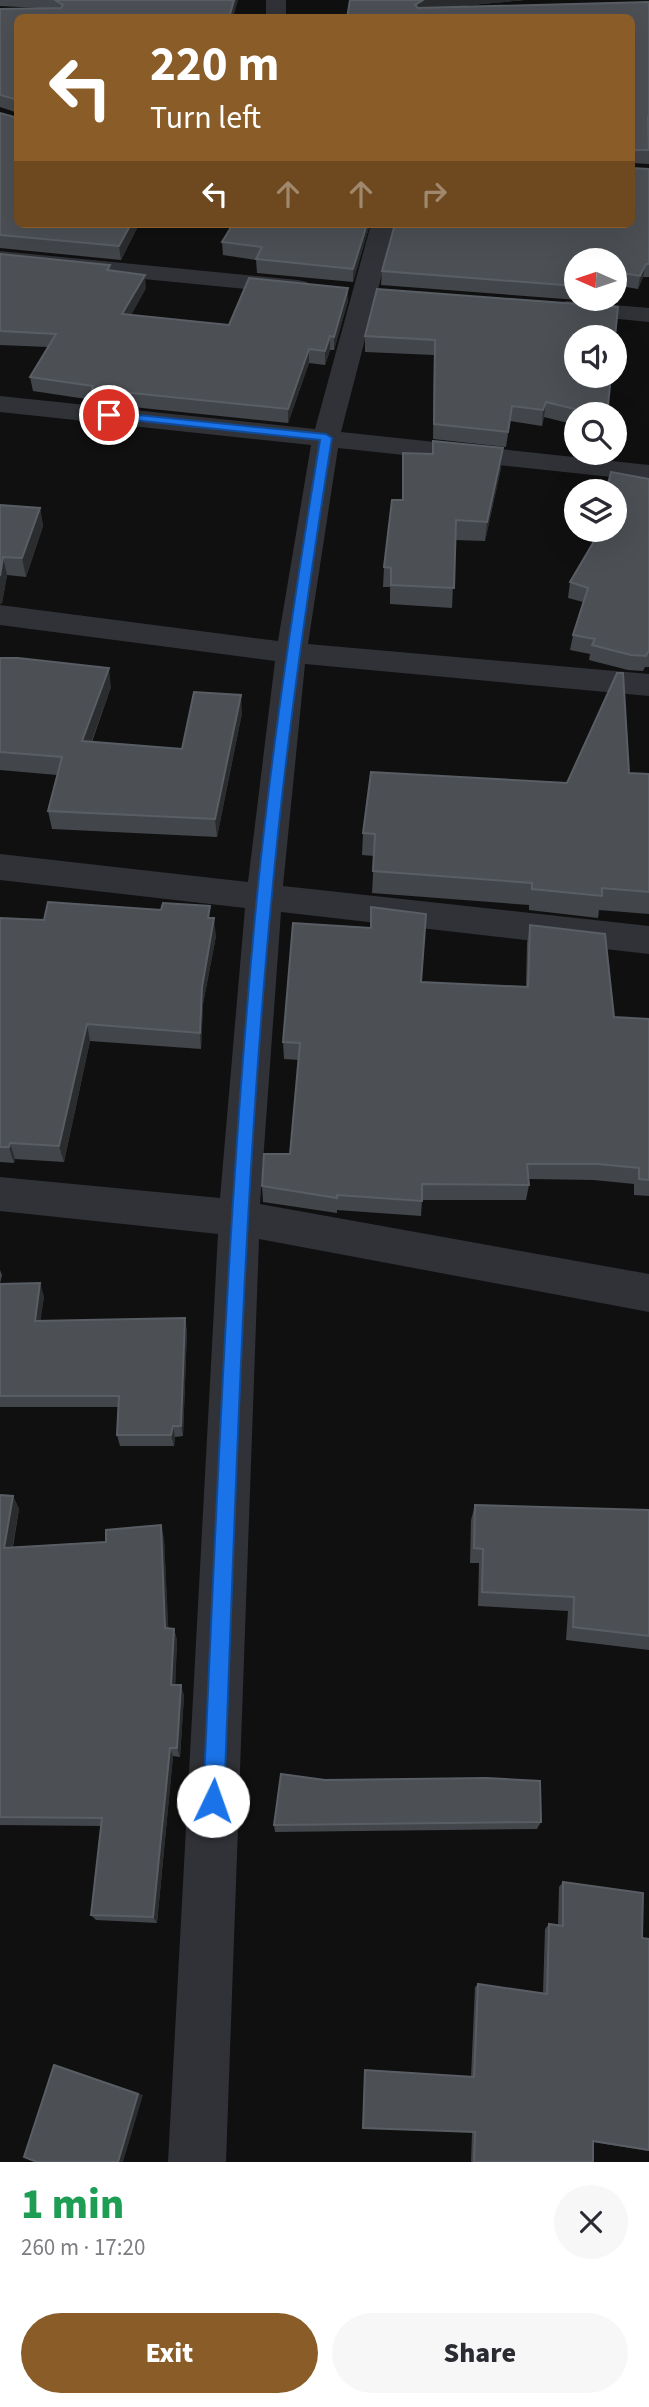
<!DOCTYPE html>
<html lang="en">
<head>
<meta charset="utf-8">
<style>
  body { margin:0; font-family:"Source Sans 3",sans-serif; background:#f7f7f7; color:#2b2b33; height:100vh; display:flex; flex-direction:column; font-size:26px; white-space:nowrap }
  * { box-sizing:border-box; margin:0 }
  p { font-size:23px; color:#7c7c81 }
  .icon { flex:none; width:38px; height:38px; fill:none; stroke:currentColor; stroke-width:2; stroke-linecap:round; stroke-linejoin:round }
  .map { position:relative; height:2162px; overflow:hidden }
  .sheet { display:flex; flex-direction:column; background:#fff; flex:1 }
  .sheet>* { flex:none }
  .banner { position:absolute; left:14px; top:14px; width:621px; height:214px; border-radius:10px; box-shadow:0 7px 28px #0002; background:#8a5c28; color:#fff; overflow:hidden }
  .needle { width:46px; rotate:273deg }
  .controls { position:absolute; left:564px; top:248px; display:grid; gap:14px }
  .controls a { display:grid; place-items:center; width:63px; height:63px; border-radius:50%; background:#fff; box-shadow:0 7px 28px #0002; font-size:35px }
  .pin { position:absolute; display:grid; place-items:center; width:60px; height:60px; color:#fff; margin:-30px; border:4px solid #fff; border-radius:50%; box-shadow:0 2px 7px #0007 }
  .me { position:absolute; width:77px; margin:-38px; rotate:3deg; stroke-linejoin:round; filter:drop-shadow(0 0 5px #0008) }
  .turn { display:flex; align-items:center; gap:24px; height:147px; padding:0 21px; font-size:32px }
  .turn .icon { width:91px; height:91px; stroke-width:2.5 }
  .turn b { display:block; font-size:49px; line-height:60px }
  .lanes { display:flex; align-items:center; height:66px; padding:0 21px; background:#0003; justify-content:center; gap:35px; direction:ltr }
  .lanes .off { opacity:.35 }
  .round { display:grid; place-items:center; flex:none; width:74px; height:74px; border-radius:37px; background:#f7f7f7 }
  .overview { display:flex; align-items:center; justify-content:space-between; height:119px; padding:0 21px }
  h1 { font-size:42px; font-weight:800; line-height:52px; color:#1e9e55 }
  .action { display:flex; gap:14px; margin-top:auto; padding:14px 21px }
  .action a { flex:1; height:80px; border-radius:42px; background:#8a5c28; color:#fff; font-size:28px; font-weight:800; line-height:80px; text-align:center }
  .action a+a { background:#f7f7f7; color:#2b2b33 }
  .map>svg:first-child { display:block }
  .lines { fill:none; stroke-linecap:round; stroke-linejoin:round }
  .minor { fill:#303237; fill-rule:evenodd }
  .wall { fill:#42454a; fill-rule:evenodd }
  .shaded-wall { fill:#2a2c2e }
  .building { fill:#4c5055; stroke:#595e64; stroke-width:2 }
  .route { fill:#1a73e8; stroke:#114b97; stroke-width:2 }
</style>
</head>
<body>
<div class="map">
<svg width="649" height="2162" viewBox="0 0 649 2162">
  <rect width="100%" height="100%" fill="#101011"/>
  <g class="lines">
    <g class="minor">
      <rect x="266" y="0" width="20" height="18"/>
      <path d="M371 224H395L341 432 649 465V481L338 448 308 644 649 674V696L305 664 283 886 649 926V954L281 912 260 1204 649 1274V1312L259 1239 226 2162H168L218 1234 0 1211V1177L220 1198 245 908 0 880V854L248 882 275 661 0 625V605L278 641 311 445 0 412V396L315 429Z"/>
      <path d="M0 251 298 280 307 282 310 287 307 292 298 294 0 265Z"/>
      <path d="M567 301 649 308V322L558 313 555 308 558 303Z"/>
    </g>
  </g>
  <g class="wall">
    <path d="M0 0H238L18 18V113L0 107V9L40 8 0 6Z"/>
    <path d="M350 0H546H525L449 7 649 2V164L632 163V168L649 169V277H643L638 289 620 286 618 303 381 285 382 271 632 224ZM576 261H614V299H576Z"/>
    <path d="M0 113 139 224 121 260 0 248Z"/>
    <path d="M233 224H370L353 282 257 273 256 260 223 255 222 242Z"/>
    <path d="M0 254 110 265V270L146 288 131 315 229 325 348 301 334 350H330L325 365 309 363 288 423 94 403 93 400 33 391 30 377 48 347 0 345Z"/>
    <path d="M377 289 607 415H576V425L544 417 542 426 510 421 506 447 433 439 434 355 365 352V336Z"/>
    <path d="M403 453 501 468 485 541 455 540 452 608 390 604V587H383L384 567 402 500Z"/>
    <path d="M649 479V667H645L643 671 628 670 589 660 590 654 570 650 573 635 583 602 568 598 570 582Z"/>
    <path d="M0 505 40 508 43 526 26 577 7 575 2 603 0 604Z"/>
    <path d="M0 658 111 687 92 742 182 749 242 713 217 837 52 829 48 811 57 775 0 770Z"/>
    <path d="M629 773 649 774V914L599 910 598 918 529 910V905L372 893 374 856 362 855 363 833 567 783Z"/>
    <path d="M0 918 44 920 211 918 216 936 203 1004 201 1049 90 1041 64 1162 15 1159 14 1163 0 1162Z"/>
    <path d="M530 925 614 1017 649 1019V1196L634 1195V1184L594 1180 529 1179V1185L526 1200H422L421 1216 337 1210V1213L263 1202 262 1186 290 1154 299 1060 284 1059 283 1042 421 982 526 987 527 943Z"/>
    <path d="M0 1270 2 1275 0 1284 44 1296 40 1321 187 1330 183 1436 175 1437 174 1446H120L117 1435 118 1407H0Z"/>
    <path d="M0 1495 13 1496 19 1509 13 1547 164 1538 168 1629H174L177 1640 175 1685 184 1695 180 1757 173 1756 157 1923 96 1920 91 1915 101 1826 0 1825Z"/>
    <path d="M475 1505 649 1510V1650L566 1640 568 1611 478 1606 479 1563H470L471 1520Z"/>
    <path d="M541 1822 537 1829 275 1832 274 1825Z"/>
    <path d="M563 1882 642 1938 649 1939V2151L593 2142V2162H471L472 2132 363 2128 365 2070 471 2077 475 1987 478 1984 543 1993 545 1929 549 1924 558 1926 559 1887Z"/>
  </g>
  <g class="shaded-wall">
    <path d="M234 0H238L233 18H229Z"/>
    <path d="M423 0H525L427 9 414 18 415 5Z"/>
    <path d="M131 224H139L121 260 119 246Z"/>
    <path d="M367 224H370L353 282V269Z"/>
    <path d="M646 264 643 277 638 289 640 276Z"/>
    <path d="M145 275 146 288 124 328 122 314Z"/>
    <path d="M348 288V301L334 350V337Z"/>
    <path d="M330 336V350L325 365V351Z"/>
    <path d="M309 349V363L288 423V409Z"/>
    <path d="M546 402 544 417 542 426 543 410Z"/>
    <path d="M503 448 501 468 485 541 487 522Z"/>
    <path d="M40 508 43 526 26 577 22 558Z"/>
    <path d="M3 557 7 575 2 603 0 604V576Z"/>
    <path d="M109 668 111 687 85 759 82 741Z"/>
    <path d="M241 695 242 713 217 837 215 819Z"/>
    <path d="M214 918 216 936 203 1004 201 1049 200 1033 202 987Z"/>
    <path d="M87 1024 90 1041 64 1162 59 1146Z"/>
    <path d="M10 1143 15 1159 14 1163 9 1147Z"/>
    <path d="M40 1283 44 1296 39 1332 35 1321Z"/>
    <path d="M185 1318 187 1330 183 1436 181 1426Z"/>
    <path d="M173 1426 175 1437 174 1446 171 1435Z"/>
    <path d="M13 1496 19 1509 10 1560 4 1548Z"/>
    <path d="M161 1525 164 1538 169 1640 165 1628Z"/>
    <path d="M174 1629 177 1640 175 1695 171 1685Z"/>
    <path d="M181 1685 184 1695 180 1757 177 1748Z"/>
    <path d="M170 1748 173 1756 157 1923 153 1917Z"/>
    <path d="M54 2065 143 2095 123 2162H118Z"/>
  </g>
  <g class="building">
    <path d="M55 0H234L229 18H18V100L0 95V9L61 8 63 5Z"/>
    <path d="M350 0H423L415 5 418 8 649 2V117H648L649 150H632V168L649 169V264H646L640 276 622 273 620 289H614V261H576V286L382 271 395 224H632V18H347Z"/>
    <path d="M0 113 18 118V224H131L119 246 0 235Z"/>
    <path d="M233 224H367L353 269 256 259 262 247 222 242Z"/>
    <path d="M0 254 110 265 107 270 145 275 122 314 229 325 249 278 348 288 334 337 330 336 325 351 309 349 288 409 92 389 93 386 30 377 56 334 0 331Z"/>
    <path d="M377 289 618 307 614 347V338H576V376H611L607 415H599L546 402 543 410 512 406 508 432 434 424 435 340 365 336Z"/>
    <path d="M433 441 503 448 487 522 456 520 454 588 391 585V568L384 567 392 500H403V453L433 454Z"/>
    <path d="M611 472 649 479V652H648L646 656 631 655 592 645 595 639 573 635 588 588 570 582 593 543 596 530H614V492H606Z"/>
    <path d="M0 505 40 508 22 558 3 557 0 576Z"/>
    <path d="M0 658H18L109 668 82 741 182 749 194 692 241 695 215 819 48 811 62 757 0 752Z"/>
    <path d="M617 673H623L629 773 649 774V892L602 888V896L532 889V883L373 871 375 834 363 833 371 772 567 783Z"/>
    <path d="M48 902 161 910 163 903 210 906 208 918H214L202 987 200 1033 87 1024 59 1146 10 1143 9 1147H0V918L44 920Z"/>
    <path d="M371 907 426 914 421 982 528 987 530 925 605 934 614 1017 649 1019V1180L639 1179V1168L598 1164H527L529 1185 422 1184V1201L337 1195V1198L262 1186 264 1154H290L300 1043 283 1042 293 923 371 928Z"/>
    <path d="M40 1283 35 1321 185 1318 181 1426H173L171 1435H117L119 1396H0V1284Z"/>
    <path d="M0 1495 13 1496 4 1548 106 1542V1530L161 1525 165 1628 174 1629 171 1685H181L177 1748H170L153 1917 91 1915 102 1818 0 1817Z"/>
    <path d="M475 1505 649 1510V1636L573 1627 574 1597 482 1592 483 1549 474 1548Z"/>
    <path d="M281 1774 325 1780 487 1778 540 1781 541 1822 274 1825Z"/>
    <path d="M563 1882 643 1893 642 1938 649 1939V2150L593 2141V2162H474L475 2132 363 2128 365 2070 474 2077 478 1984 547 1994 549 1924 563 1926Z"/>
    <path d="M54 2065 138 2094 118 2162H37L24 2157Z"/>
  </g>
  <path class="route" d="M109 412 326 434 332 438C308 589 286 741 272 894 243 1196 236 1499 224 1801L221 1808 213 1812 206 1808 203 1801C217 1499 228 1197 257 896 272 743 295 592 320 440L105 417V413Z"/>
</svg>
<div class="controls">
<a><svg class="needle" viewBox="-14 -14 28 28"><path d="M0-13l5 13h-10z" fill="#e53935"/><path d="M0 13l5-13h-10z" fill="#7c7c81"/></svg></a>
<a><svg class="icon" aria-label="sound" viewBox="0 0 24 24"><path d="M4 9h4l5-4v14l-5-4H4zM17 9q2 3 0 6"/></svg></a>
<a><svg class="icon" aria-label="search" viewBox="0 0 24 24"><circle cx="10" cy="10" r="6"/><path d="M15 15l6 6"/></svg></a>
<a><svg class="icon" aria-label="layers" viewBox="0 0 24 24"><path d="M12 4l9 5-9 5-9-5zM3 14l9 5 9-5"/></svg></a>
</div>
<div class="pin" style="left:109px;top:415px;background:#d93025"><svg class="icon" aria-label="arrive" viewBox="0 0 24 24"><path d="M6 21V4h12l-3 4 3 4H6"/></svg></div>
<svg class="me" style="left:213px;top:1801px" viewBox="-20 -20 40 40"><circle r="19" fill="#fff"/><path d="M0-13L10 11 0 6-10 11z" fill="#1a73e8"/></svg>
<div class="banner">
<div class="turn"><svg class="icon" aria-label="left" viewBox="0 0 24 24"><path d="M17 20v-9H6M10 6l-5 5 5 5"/></svg><div><b>220 m</b>Turn left</div></div>
<div class="lanes"><svg class="icon" aria-label="left" viewBox="0 0 24 24"><path d="M17 20v-9H6M10 6l-5 5 5 5"/></svg><svg class="icon off" aria-label="ahead" viewBox="0 0 24 24"><path d="M12 20V5M6 11l6-6 6 6"/></svg><svg class="icon off" aria-label="ahead" viewBox="0 0 24 24"><path d="M12 20V5M6 11l6-6 6 6"/></svg><svg class="icon off" aria-label="right" viewBox="0 0 24 24"><path d="M7 20v-9h11M14 6l5 5-5 5"/></svg></div>
</div>
</div>
<section class="sheet">
<div class="overview"><div><h1>1 min</h1><p>260 m · 17:20</p></div><a class="round"><svg class="icon" aria-label="close" viewBox="0 0 24 24"><path d="M6 6l12 12M18 6L6 18"/></svg></a></div>
<div class="action"><a>Exit</a><a>Share</a></div>
</section>
</body>
</html>
